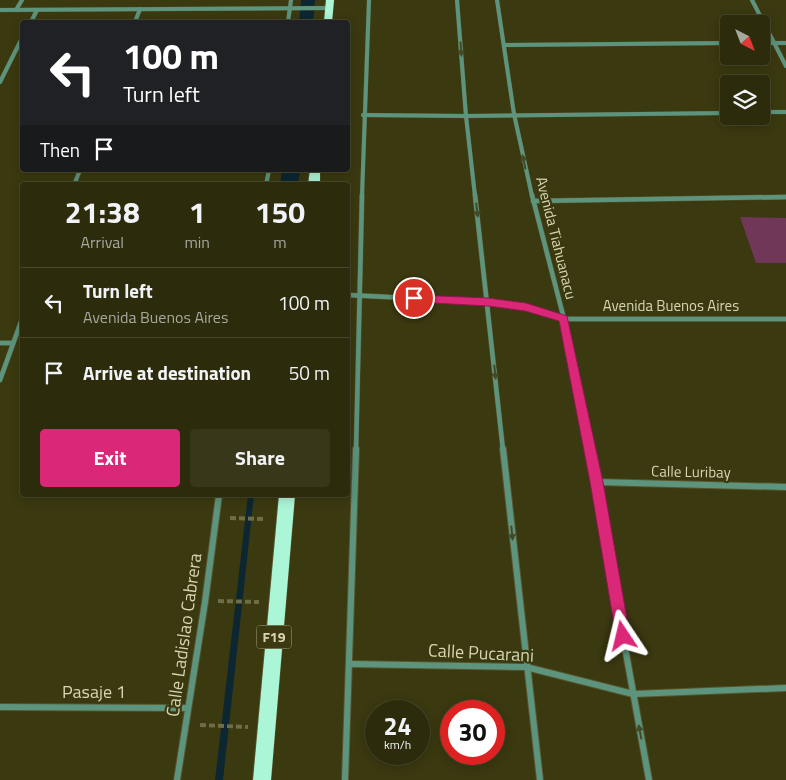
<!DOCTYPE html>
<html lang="en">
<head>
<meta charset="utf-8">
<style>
  body { margin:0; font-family:"Titillium Web",sans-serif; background:#38371a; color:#f1f3f6; height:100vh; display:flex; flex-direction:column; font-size:19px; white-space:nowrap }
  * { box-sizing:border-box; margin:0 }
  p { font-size:16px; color:#a6a79d }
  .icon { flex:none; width:28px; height:28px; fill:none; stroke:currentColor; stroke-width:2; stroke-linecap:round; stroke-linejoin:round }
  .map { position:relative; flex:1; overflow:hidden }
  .sheet { position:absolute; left:20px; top:182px; width:330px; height:315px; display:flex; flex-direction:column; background:#2c2b0c; border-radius:5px; box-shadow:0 2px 12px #0003,0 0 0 1px #48472d }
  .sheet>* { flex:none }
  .top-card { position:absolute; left:20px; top:20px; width:330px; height:152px; border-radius:5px; box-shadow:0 2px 12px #0003,0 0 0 1px #48472d; background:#202124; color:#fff; overflow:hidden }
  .needle { width:32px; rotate:138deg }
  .fabs { position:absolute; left:720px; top:15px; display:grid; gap:10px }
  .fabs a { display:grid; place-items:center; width:50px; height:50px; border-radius:5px; background:#2c2b0c; box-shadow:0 2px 12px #0003,0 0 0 1px #48472d; font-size:25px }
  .speed { position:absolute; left:365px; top:700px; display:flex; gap:10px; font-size:25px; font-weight:700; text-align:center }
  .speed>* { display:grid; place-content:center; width:65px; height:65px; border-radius:50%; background:#2c2b0c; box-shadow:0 2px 12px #0003,0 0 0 1px #48472d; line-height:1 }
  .speed small { font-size:12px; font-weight:400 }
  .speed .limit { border:8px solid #d22; background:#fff; color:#111 }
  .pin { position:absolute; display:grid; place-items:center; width:42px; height:42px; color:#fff; margin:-21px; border:2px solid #fff; border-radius:50%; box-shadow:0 1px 5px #0007 }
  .me { position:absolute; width:55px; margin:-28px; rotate:350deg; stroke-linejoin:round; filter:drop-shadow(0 0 4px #0008) }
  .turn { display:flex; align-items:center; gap:18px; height:105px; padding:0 20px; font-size:22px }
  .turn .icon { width:65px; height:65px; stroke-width:2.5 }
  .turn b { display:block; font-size:35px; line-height:42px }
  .then { display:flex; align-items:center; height:48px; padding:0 20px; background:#0003; gap:10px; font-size:19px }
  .eta { display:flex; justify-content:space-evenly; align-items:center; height:85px; text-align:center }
  .eta b { font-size:30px; font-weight:700; line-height:35px }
  .button { display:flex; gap:10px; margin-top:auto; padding:10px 20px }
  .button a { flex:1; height:58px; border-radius:5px; background:#db2777; color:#fff; font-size:20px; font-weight:700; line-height:58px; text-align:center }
  .button a+a { background:#38371a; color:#f1f3f6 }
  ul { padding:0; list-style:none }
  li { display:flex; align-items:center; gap:15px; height:70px; padding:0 20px; border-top:1px solid #48472d }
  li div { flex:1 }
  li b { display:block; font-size:19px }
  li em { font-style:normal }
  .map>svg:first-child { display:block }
  .green { fill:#703758 }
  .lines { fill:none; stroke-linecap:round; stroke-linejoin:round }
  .stream { fill:#0c2731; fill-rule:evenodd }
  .canal { fill:#0c2731; fill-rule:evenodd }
  .minor-far2-casing { stroke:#57552d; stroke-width:4.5 }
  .minor-far1-casing { stroke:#57552d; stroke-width:5.5 }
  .minor-casing { stroke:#57552d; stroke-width:8 }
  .trunk-casing { stroke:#57552d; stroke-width:1 }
  .path { stroke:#6f6d46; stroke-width:4; stroke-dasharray:6 3; stroke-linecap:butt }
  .minor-far2 { stroke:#5d947d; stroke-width:4 }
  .minor-far1 { stroke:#5d947d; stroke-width:4.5 }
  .minor { stroke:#5d947d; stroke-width:6 }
  .trunk { fill:#acf6d8; fill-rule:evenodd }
  .oneway { fill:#424b26 }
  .route { fill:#db2777; stroke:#8e194d }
  .labels { text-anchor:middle; stroke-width:4.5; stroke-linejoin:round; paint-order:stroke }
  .shield { fill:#3b3910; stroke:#a8a680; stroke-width:1 }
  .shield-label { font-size:14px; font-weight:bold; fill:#d6d5b0 }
  .street-label { font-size:15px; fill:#d6d5b0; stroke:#3b3910 }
  .near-street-label { font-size:18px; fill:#d6d5b0; stroke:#3b3910 }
</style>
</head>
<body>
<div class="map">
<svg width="786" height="780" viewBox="0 0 786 780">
  <rect width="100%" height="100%" fill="#3b3910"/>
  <path class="green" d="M740 217 786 218V263H756Z"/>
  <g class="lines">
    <path class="stream" d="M248 495H254L223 780H215Z"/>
    <g class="canal">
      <path d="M301 0H315L313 22H299Z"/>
      <path d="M282 170H300L298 185H280Z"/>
    </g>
    <defs>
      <g id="minor-far2">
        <path d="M457 0 466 116 475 196"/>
        <path d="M497 0 514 114 532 196"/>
        <path d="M752 0 786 66"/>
        <path d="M0 10 329 8"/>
        <path d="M16 10 22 0"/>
        <path d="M31 22 37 10"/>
        <path d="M135 22 140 9"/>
        <path d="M288 22 291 0"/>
        <path d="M761 43H786"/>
        <path d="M504 45 729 43"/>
        <path d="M0 82 22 38"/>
        <path d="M761 112H786"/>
        <path d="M363 115 466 116 729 113"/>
        <path d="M74 185 80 170"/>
        <path d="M266 185 269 170"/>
        <path d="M362 196 369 0"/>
      </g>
      <g id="minor-far1">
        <path d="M475 195 503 450"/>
        <path d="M532 195 564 319 590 450"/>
        <path d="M533 201 786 197"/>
        <path d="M348 295 488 302 526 307 564 319H786"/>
        <path d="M0 343H13"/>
        <path d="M0 380 22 319"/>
        <path d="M356 450 362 195"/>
      </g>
      <g id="minor">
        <path d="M503 449 540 780"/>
        <path d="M589 449 649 780"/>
        <path d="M596 482 786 487"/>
        <path d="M351 664 526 667 633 694 786 688"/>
        <path d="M0 707 188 708"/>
        <path d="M177 780 205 602 219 495"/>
        <path d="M345 780 356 449"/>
      </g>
      <g id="trunk">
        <path d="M326 0H334L332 22H324Z"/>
        <path d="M310 170H320V185H308Z"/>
        <path d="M279 495H295L271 780H253Z"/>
      </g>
    </defs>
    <use href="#minor-far2" class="minor-far2-casing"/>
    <use href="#minor-far1" class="minor-far1-casing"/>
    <use href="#minor" class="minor-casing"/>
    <use href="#trunk" class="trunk-casing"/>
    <g class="path">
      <path d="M230 518 266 519"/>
      <path d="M218 601 259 602"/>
      <path d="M200 725 248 727"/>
    </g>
    <use href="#minor-far2" class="minor-far2"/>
    <use href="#minor-far1" class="minor-far1"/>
    <use href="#minor" class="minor"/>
    <use href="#trunk" class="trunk"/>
  </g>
  <defs><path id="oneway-solid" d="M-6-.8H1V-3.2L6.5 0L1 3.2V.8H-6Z" transform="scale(1.25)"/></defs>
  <g class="oneway">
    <use href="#oneway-solid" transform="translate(461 49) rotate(86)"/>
    <use href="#oneway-solid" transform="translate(524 162) rotate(-102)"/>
    <use href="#oneway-solid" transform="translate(477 210) rotate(83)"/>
    <use href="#oneway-solid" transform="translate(495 372) rotate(84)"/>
    <use href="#oneway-solid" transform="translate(512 533) rotate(84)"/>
    <use href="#oneway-solid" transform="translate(640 732) rotate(-101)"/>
  </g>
  <path class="route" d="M414 295 488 298 526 303 567 316 603 482 630 636 628 641 623 644 618 641 616 636 590 482 559 321 525 311 488 306 414 302 409 298Z"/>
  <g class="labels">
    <rect class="shield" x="256.5" y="625.5" width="35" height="23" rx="4"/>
    <g class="shield-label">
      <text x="274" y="642">F19</text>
    </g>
    <g class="street-label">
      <text transform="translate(556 238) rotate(76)" y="5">Avenida Tiahuanacu</text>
      <text x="671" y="311">Avenida Buenos Aires</text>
      <text transform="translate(691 472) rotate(1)" y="5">Calle Luribay</text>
    </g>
    <g class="near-street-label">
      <text transform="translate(184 635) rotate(-82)" y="6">Calle Ladislao Cabrera</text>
      <text transform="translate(481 653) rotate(3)" y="6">Calle Pucarani</text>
      <text x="94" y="698">Pasaje 1</text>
    </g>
  </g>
</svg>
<div class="fabs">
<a><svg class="needle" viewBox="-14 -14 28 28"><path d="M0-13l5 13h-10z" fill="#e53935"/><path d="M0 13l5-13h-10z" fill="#a6a79d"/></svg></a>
<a><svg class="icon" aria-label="layers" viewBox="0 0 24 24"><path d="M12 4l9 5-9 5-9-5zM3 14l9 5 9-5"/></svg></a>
</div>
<div class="speed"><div>24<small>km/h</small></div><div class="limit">30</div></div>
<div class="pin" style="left:414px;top:298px;background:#d93025"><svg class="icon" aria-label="arrive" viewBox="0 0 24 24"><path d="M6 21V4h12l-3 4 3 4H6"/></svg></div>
<svg class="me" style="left:623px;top:636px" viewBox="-20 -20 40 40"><path d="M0-17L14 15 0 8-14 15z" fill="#db2777" stroke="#fff" stroke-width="4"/></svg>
<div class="top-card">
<div class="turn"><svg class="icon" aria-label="left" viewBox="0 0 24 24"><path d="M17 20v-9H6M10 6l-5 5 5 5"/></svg><div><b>100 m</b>Turn left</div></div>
<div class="then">Then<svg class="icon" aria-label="arrive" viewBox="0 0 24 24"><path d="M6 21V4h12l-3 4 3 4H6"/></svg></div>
</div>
<section class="sheet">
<div class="eta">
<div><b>21:38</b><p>Arrival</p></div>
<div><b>1</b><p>min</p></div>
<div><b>150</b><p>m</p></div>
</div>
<ul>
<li><svg class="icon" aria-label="left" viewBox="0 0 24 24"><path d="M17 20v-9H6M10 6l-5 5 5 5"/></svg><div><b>Turn left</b><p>Avenida Buenos Aires</p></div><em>100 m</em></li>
<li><svg class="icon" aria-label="arrive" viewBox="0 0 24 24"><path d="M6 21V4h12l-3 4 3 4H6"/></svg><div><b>Arrive at destination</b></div><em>50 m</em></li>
</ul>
<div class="button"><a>Exit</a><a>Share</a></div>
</section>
</div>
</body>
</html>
